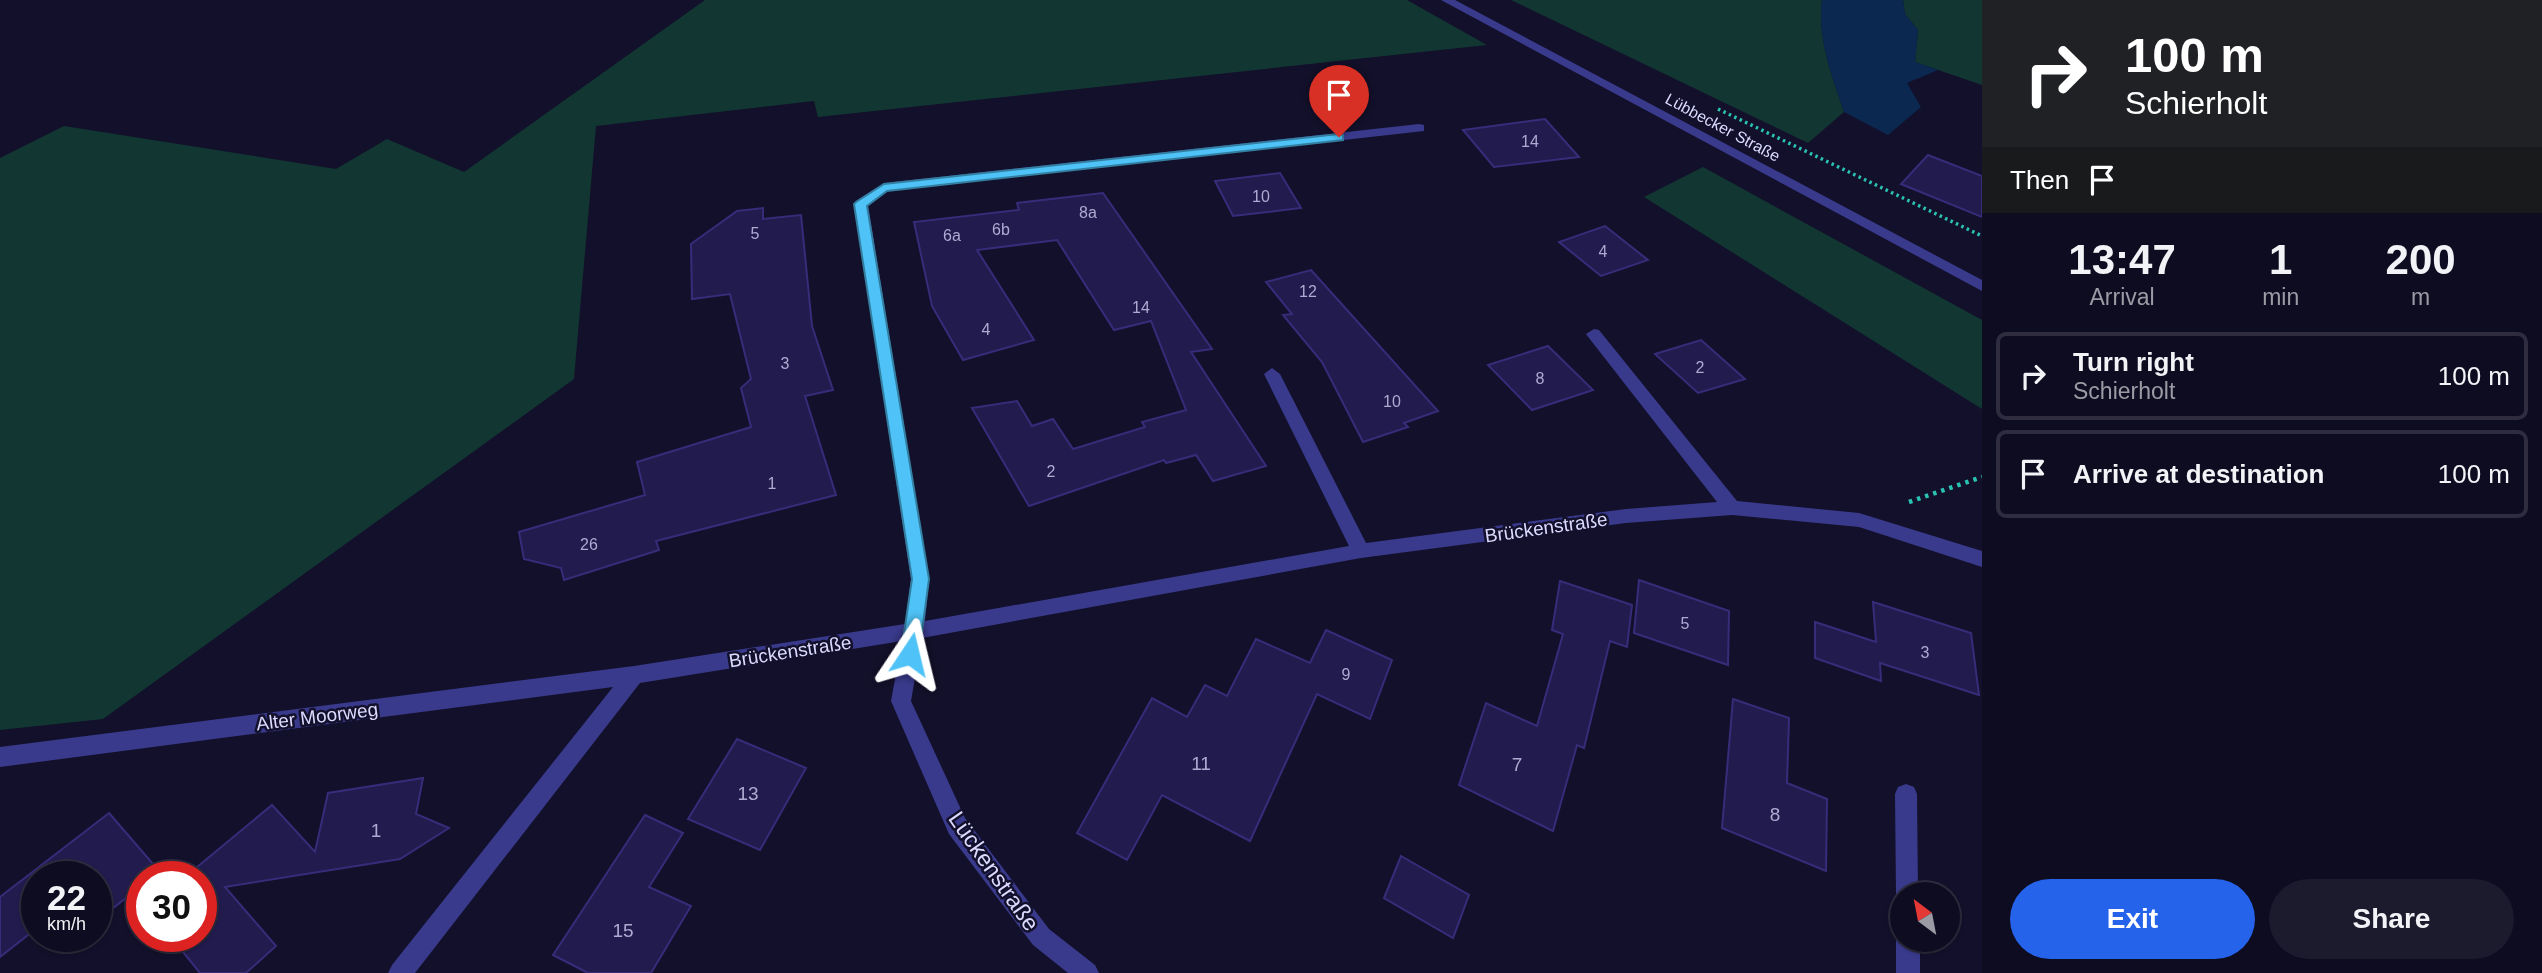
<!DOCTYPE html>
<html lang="en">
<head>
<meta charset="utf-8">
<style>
  body { margin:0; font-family:Arial,sans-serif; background:#1c1a2d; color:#f1f3f6; height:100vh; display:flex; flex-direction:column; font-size:26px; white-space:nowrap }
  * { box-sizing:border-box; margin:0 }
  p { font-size:23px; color:#9b9ba5 }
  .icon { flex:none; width:38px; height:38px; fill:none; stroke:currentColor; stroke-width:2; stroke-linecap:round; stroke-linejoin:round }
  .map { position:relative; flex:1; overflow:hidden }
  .side { display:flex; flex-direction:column; background:#0e0c20; width:560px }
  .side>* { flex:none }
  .hud { background:#202124; color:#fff; overflow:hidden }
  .needle { width:46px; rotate:328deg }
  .buttons { position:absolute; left:1890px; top:882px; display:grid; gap:14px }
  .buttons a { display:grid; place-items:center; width:70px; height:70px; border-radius:50%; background:#0e0c20; box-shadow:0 2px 5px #0004,0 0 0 2px #2e2c3e; font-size:35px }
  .speed { position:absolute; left:21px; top:861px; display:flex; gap:14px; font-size:35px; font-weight:700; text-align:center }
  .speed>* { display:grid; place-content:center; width:91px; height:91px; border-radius:50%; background:#0e0c20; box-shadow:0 2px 5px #0004,0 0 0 2px #2e2c3e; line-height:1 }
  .speed small { font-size:18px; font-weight:400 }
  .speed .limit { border:10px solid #d22; background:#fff; color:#111 }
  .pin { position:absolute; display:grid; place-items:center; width:60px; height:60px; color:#fff; margin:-72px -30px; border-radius:50% 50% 50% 0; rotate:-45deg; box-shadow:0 0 7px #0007 }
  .pin .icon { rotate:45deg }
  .me { position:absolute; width:77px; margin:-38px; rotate:10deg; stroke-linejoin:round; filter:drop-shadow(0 0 5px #0008) }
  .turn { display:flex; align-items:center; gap:24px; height:147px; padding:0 28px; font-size:32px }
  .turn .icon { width:91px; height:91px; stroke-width:2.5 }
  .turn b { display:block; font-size:49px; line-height:60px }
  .then { display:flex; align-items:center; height:66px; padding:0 28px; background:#0003; gap:14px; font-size:26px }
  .eta { display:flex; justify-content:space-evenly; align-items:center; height:119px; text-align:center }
  .eta b { font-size:42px; font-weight:600; line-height:49px }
  .button { display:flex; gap:14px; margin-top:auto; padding:14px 28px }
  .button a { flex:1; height:80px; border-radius:42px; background:#2563eb; color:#fff; font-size:28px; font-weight:600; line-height:80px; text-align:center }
  .button a+a { background:#1c1a2d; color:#f1f3f6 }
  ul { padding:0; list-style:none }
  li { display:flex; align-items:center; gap:21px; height:88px; margin:0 14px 10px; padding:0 14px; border:4px solid #2e2c3e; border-radius:10px }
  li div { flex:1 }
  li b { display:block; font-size:26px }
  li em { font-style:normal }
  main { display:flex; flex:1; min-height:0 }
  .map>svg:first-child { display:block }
  .green { fill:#123632 }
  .water { fill:#0a2850 }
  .building { fill:#221b4d; stroke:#372c7a; stroke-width:2 }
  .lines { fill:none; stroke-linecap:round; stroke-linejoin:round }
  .path-far1 { stroke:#2ac3b1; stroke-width:3.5; stroke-dasharray:2.5 3.5; stroke-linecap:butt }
  .path { stroke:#2ac3b1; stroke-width:4.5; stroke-dasharray:3.5 5; stroke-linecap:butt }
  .minor { fill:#393a8c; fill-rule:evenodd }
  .route { fill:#4fc3f7; stroke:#337fa1; stroke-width:2 }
  .labels { text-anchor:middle; stroke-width:5; stroke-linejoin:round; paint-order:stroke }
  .far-street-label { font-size:16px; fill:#dcdaff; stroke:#13102b }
  .number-label { font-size:16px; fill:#aeaad2 }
  .street-label { font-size:19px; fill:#dcdaff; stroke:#13102b }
  .near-number-label { font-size:19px; fill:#aeaad2 }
  .near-street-label { font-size:23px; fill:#dcdaff; stroke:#13102b }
</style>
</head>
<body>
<main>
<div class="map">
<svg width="1982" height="973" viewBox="0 0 1982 973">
  <rect width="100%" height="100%" fill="#13102b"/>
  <g class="green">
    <path d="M705 0H1407L1487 45 818 117 814 101 596 126 574 379 103 719 0 730V158L64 126 336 169 387 139 464 172Z"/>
    <path d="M1511 0H1822C1817 38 1832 76 1844 112L1808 143Z"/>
    <path d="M1903 0H1982V85L1915 62 1918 30 1905 14Z"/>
    <path d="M1703 167 1982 320V409L1644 197Z"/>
  </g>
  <path class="water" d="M1822 0H1903L1905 14 1918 30 1915 62 1938 70 1907 83 1921 107 1888 135 1844 112C1832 76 1817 38 1822 0Z"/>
  <g class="building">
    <path d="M1545 119 1579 157 1494 167 1463 130Z"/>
    <path d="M1928 155 1982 176V217L1901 184Z"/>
    <path d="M1280 173 1301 208 1233 216 1215 181Z"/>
    <path d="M1103 193 1212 349 1191 352 1266 466 1213 481 1196 455 1166 463 1164 460 1029 506 972 408 1017 401 1032 426 1053 419 1073 449 1145 427 1142 422 1186 410 1151 321 1114 330 1057 240 977 250 1034 340 963 360 932 306 914 222 1019 210 1017 203Z"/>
    <path d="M763 208V219L801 215 812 326 833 390 805 396 836 495 656 541 659 550 564 580 561 568 524 559 519 532 645 495 637 462 751 427 741 388 751 379 730 294 692 299 691 244 737 211Z"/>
    <path d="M1605 226 1648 260 1601 276 1559 242Z"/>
    <path d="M1311 270 1438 411 1404 423 1408 427 1363 442 1322 362 1283 315 1292 314 1266 282Z"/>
    <path d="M1701 340 1745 379 1698 393 1655 354Z"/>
    <path d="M1548 346 1593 390 1532 410 1488 365Z"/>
    <path d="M1639 580 1729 611 1728 665 1634 633Z"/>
    <path d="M1560 581 1632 605 1627 647 1610 641 1584 748 1577 745 1553 831 1459 785 1486 703 1537 726 1563 634 1552 630Z"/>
    <path d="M1873 602 1971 633 1979 695 1880 663 1881 681 1815 658V622L1876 642Z"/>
    <path d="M1326 630 1392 660 1370 719 1317 694 1250 841 1162 795 1127 860 1077 833 1152 698 1187 717 1205 685 1227 696 1256 639 1310 663Z"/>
    <path d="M1733 699 1789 718 1787 783 1827 799 1826 871 1722 828Z"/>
    <path d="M737 739 806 768 760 850 688 819Z"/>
    <path d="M423 778 416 814 449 828 400 859 225 887 276 946 246 973H200L170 936H201V877H185L272 805 315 852 328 793Z"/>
    <path d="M109 813 159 871 152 877H142V885L96 922V877H37V928L0 957V897Z"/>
    <path d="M645 815 683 833 649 887 691 906 651 973H588L553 955Z"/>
    <path d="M1401 856 1469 895 1453 938 1384 898Z"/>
  </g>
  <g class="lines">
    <path class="path-far1" d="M1718 109 1982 236"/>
    <path class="path" d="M1909 502 1982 477"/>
    <g class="minor">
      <path d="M1441 0H1455L1982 280V291Z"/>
      <path d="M1419 124 1424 125V131L888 191 868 205 929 579 925 621 1349 546 1264 374 1272 368 1280 374 1366 543 1626 509 1717 502 1589 338 1586 334 1594 329 1599 330 1737 501 1859 513 1982 551V567L1859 527 1732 515 1626 523 1361 558 922 638 911 701 965 818 1049 929 1095 965 1099 973H1068L1033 945 949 834 891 701 902 641 640 683 415 973H388L392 965 613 687 0 767V747L634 666 905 624 911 579 854 204 856 201 884 183Z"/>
      <path d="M1906 784 1914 787 1917 794 1918 894H1902V903L1896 894 1895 794 1898 787Z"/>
      <path d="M1902 931V940H1920V973H1896V940Z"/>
    </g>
  </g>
  <path class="route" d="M1339 134 1343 135V140L887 191 867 206 929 579 919 654 916 660 910 662 903 660 901 654 912 579 854 204 856 202 884 184Z"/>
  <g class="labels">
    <g class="far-street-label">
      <text transform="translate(1723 127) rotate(28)" y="6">Lübbecker Straße</text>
    </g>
    <g class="number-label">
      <text x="1530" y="147">14</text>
      <text x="1261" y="202">10</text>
      <text x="1088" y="218">8a</text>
      <text x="1001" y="235">6b</text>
      <text x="755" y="239">5</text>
      <text x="952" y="241">6a</text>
      <text x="1603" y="257">4</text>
      <text x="1308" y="297">12</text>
      <text x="1141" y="313">14</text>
      <text x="986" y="335">4</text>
      <text x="785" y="369">3</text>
      <text x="1700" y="373">2</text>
      <text x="1540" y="384">8</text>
      <text x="1392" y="407">10</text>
      <text x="1051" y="477">2</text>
      <text x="772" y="489">1</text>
      <text x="589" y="550">26</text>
      <text x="1685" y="629">5</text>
      <text x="1925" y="658">3</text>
      <text x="1346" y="680">9</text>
    </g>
    <g class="street-label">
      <text transform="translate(1546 527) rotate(-8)" y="7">Brückenstraße</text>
      <text transform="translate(790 651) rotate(-9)" y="7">Brückenstraße</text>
      <text transform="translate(317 716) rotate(-7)" y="7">Alter Moorweg</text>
    </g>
    <g class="near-number-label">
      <text x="1201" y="770">11</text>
      <text x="1517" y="771">7</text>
      <text x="748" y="800">13</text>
      <text x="1775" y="821">8</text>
      <text x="376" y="837">1</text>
      <text x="623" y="937">15</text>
    </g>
    <g class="near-street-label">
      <text transform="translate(994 871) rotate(55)" y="8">Lückenstraße</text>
    </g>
  </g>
</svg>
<div class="buttons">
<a><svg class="needle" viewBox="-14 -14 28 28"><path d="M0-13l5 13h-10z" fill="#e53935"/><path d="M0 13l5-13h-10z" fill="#9b9ba5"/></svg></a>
</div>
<div class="speed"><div>22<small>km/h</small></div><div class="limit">30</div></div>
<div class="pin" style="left:1339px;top:137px;background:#d93025"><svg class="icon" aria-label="arrive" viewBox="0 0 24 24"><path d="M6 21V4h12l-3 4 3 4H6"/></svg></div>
<svg class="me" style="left:910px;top:654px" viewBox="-20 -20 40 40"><path d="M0-17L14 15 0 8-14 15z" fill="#4fc3f7" stroke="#fff" stroke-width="4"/></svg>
</div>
<section class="side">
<div class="hud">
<div class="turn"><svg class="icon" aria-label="right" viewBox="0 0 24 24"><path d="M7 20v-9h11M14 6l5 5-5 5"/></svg><div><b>100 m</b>Schierholt</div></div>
<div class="then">Then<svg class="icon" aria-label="arrive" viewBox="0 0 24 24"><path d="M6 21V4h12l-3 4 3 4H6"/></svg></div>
</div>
<div class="eta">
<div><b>13:47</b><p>Arrival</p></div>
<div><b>1</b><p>min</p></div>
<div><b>200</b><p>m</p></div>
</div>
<ul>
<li><svg class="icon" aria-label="right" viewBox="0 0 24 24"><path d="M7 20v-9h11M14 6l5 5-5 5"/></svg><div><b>Turn right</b><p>Schierholt</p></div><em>100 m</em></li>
<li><svg class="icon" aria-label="arrive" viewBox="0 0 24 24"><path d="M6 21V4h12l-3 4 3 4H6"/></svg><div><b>Arrive at destination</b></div><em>100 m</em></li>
</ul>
<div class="button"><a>Exit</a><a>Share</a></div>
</section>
</main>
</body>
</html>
